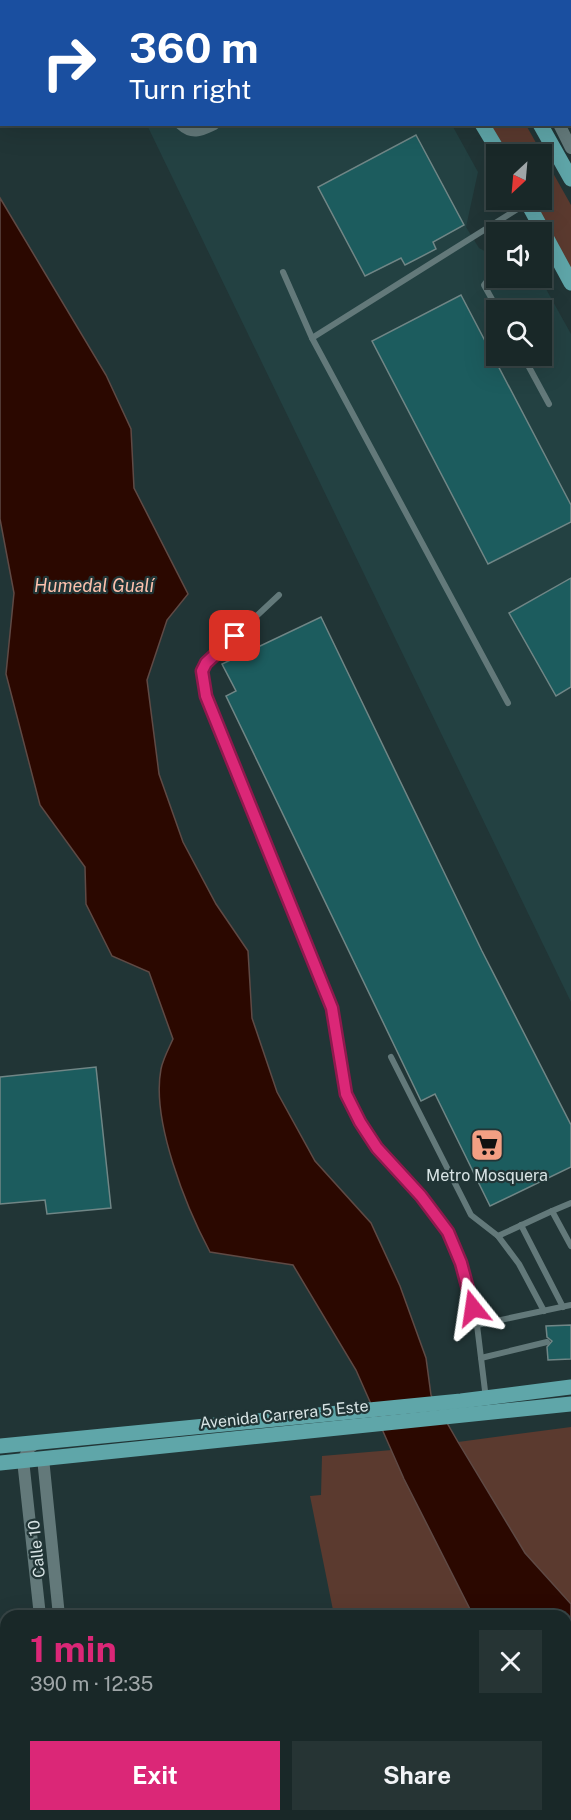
<!DOCTYPE html>
<html lang="en">
<head>
<meta charset="utf-8">
<style>
  body { margin:0; font-family:"Public Sans",sans-serif; background:#263434; color:#f1f3f6; height:100vh; display:flex; flex-direction:column; font-size:22px; white-space:nowrap }
  * { box-sizing:border-box; margin:0 }
  p { font-size:20px; color:#9fa6a8 }
  .icon { flex:none; width:33px; height:33px; fill:none; stroke:currentColor; stroke-width:2; stroke-linecap:round; stroke-linejoin:round }
  .map { position:relative; flex:1; overflow:hidden }
  .sheet { position:absolute; left:0px; top:1610px; width:572px; height:212px; display:flex; flex-direction:column; background:#192828; border-radius:18px 18px 0 0; box-shadow:0 6px 24px #0002,0 0 0 2px #374445 }
  .sheet>* { flex:none }
  .top-card { position:absolute; left:0px; top:0px; width:572px; height:126px; box-shadow:0 6px 24px #0002,0 0 0 2px #374445; background:#1a4fa0; color:#fff; overflow:hidden }
  .needle { width:39px; rotate:206deg }
  .controls { position:absolute; left:486px; top:144px; display:grid; gap:12px }
  .controls a { display:grid; place-items:center; width:66px; height:66px; border-radius:0px; background:#192828; box-shadow:0 6px 24px #0002,0 0 0 2px #374445; font-size:30px }
  .pin { position:absolute; display:grid; place-items:center; width:51px; height:51px; color:#fff; margin:-26px; border-radius:12px; box-shadow:0 3px 9px #0006 }
  .me { position:absolute; width:66px; margin:-33px; rotate:345deg; stroke-linejoin:round; filter:drop-shadow(0 0 4px #0008) }
  .turn { display:flex; align-items:center; gap:21px; height:126px; padding:0 30px; font-size:27px }
  .turn .icon { width:78px; height:78px; stroke-width:2.5 }
  .turn b { display:block; font-size:42px; line-height:51px }
  .round { display:grid; place-items:center; flex:none; width:63px; height:63px; border-radius:0px; background:#263434 }
  .head { display:flex; align-items:center; justify-content:space-between; height:102px; padding:0 30px }
  h1 { font-size:36px; font-weight:700; line-height:45px; color:#db2777 }
  .button { display:flex; gap:12px; margin-top:auto; padding:12px 30px }
  .button a { flex:1; height:69px; border-radius:0px; background:#db2777; color:#fff; font-size:24px; font-weight:700; line-height:69px; text-align:center }
  .button a+a { background:#263434; color:#f1f3f6 }
  .map>svg:first-child { display:block }
  .built { fill:#234142; fill-rule:evenodd }
  .green { fill:#5b3a2f }
  .water { fill:#2b0800; stroke:#5f4a45; stroke-width:1.5 }
  .lines { fill:none; stroke-linecap:round; stroke-linejoin:round }
  .stream { stroke:#5f4a45; stroke-width:4 }
  .building { fill:#1c5c5e; stroke:#708686; stroke-width:1.5 }
  .path { stroke:#738384; stroke-width:2; stroke-dasharray:6 3; stroke-linecap:butt }
  .lane { stroke:#63797a; stroke-width:6 }
  .street { stroke:#63797a; stroke-width:12 }
  .primary { stroke:#5fa6a9; stroke-width:15 }
  .route-casing { stroke:#8e194d; stroke-width:15 }
  .route { stroke:#db2777; stroke-width:10 }
  .labels { text-anchor:middle; stroke-width:4.5; stroke-linejoin:round; paint-order:stroke }
  .poi-label { font-size:16px; fill:#d8e4e5; stroke:#213536 }
  .street-label { font-size:16px; fill:#d8e4e5; stroke:#213536 }
  .water-label { font-size:18px; font-style:italic; fill:#fcc0ac; stroke:#213536 }
</style>
</head>
<body>
<div class="map">
<svg width="571" height="1820" viewBox="0 0 571 1820">
  <rect width="100%" height="100%" fill="#213536"/>
  <g class="built">
    <path d="M87 0H360L361 1 88 2Z"/>
    <path d="M516 0H571V108L570 2Z"/>
    <path d="M147 125H452L478 172 466 227 479 248 496 257V278H537L541 280 571 334V1002ZM496 310H542V356H496Z"/>
  </g>
  <g class="green">
    <path d="M490 125H526L571 205V269L532 200H542V154H507Z"/>
    <path d="M571 1427V1604L525 1553 458 1442Z"/>
    <path d="M392 1450 473 1615H334L310 1496 321 1495 322 1456Z"/>
    <path d="M566 1709 571 1712V1803L566 1802Z"/>
  </g>
  <path class="water" d="M0 198 106 375 131 429 134 488 188 594 167 620 147 680 159 774 183 842 216 904 248 951 252 1018 277 1092 315 1161 371 1223 400 1286 426 1358 431 1395 458 1442 525 1553 571 1604V1712L566 1709V1616L473 1615 404 1479 356 1370 293 1265 210 1252C186 1207 151 1120 161 1069 163 1059 169 1048 173 1039L149 972 112 956 86 904 85 867 40 805 6 674 14 593 0 519Z"/>
  <g class="lines">
    <path class="stream" d="M380 0 381 2"/>
  </g>
  <g class="building">
    <path d="M416 135 464 225 433 242 436 249 405 265 401 258 365 276 318 187Z"/>
    <path d="M461 295 571 505V522L488 564 372 341Z"/>
    <path d="M571 578V687L556 696 509 613Z"/>
    <path d="M321 617 482 951 571 1125V1167L490 1206 435 1094 421 1101 226 696 236 691 222 664Z"/>
    <path d="M96 1067 111 1208 47 1214 45 1200 0 1204V1077Z"/>
    <path d="M571 1325V1359L548 1360 547 1347 552 1341 547 1337 546 1326Z"/>
  </g>
  <g class="lines">
    <g class="path">
      <path d="M566 1802 571 1803"/>
      <path d="M486 1815 488 1820"/>
    </g>
    <g class="lane">
      <path d="M558 0V2"/>
      <path d="M544 2 549 0"/>
      <path d="M570 37 571 40"/>
      <path d="M496 269 484 285 498 310"/>
      <path d="M283 272 312 338"/>
      <path d="M523 356 549 404"/>
      <path d="M279 595 206 663 202 671 206 697 332 1008 346 1094 377 1148 421 1196 448 1232 461 1263 477 1325 486 1399"/>
      <path d="M508 703 312 338 527 203"/>
      <path d="M391 1057 471 1215 498 1236"/>
      <path d="M552 1211 571 1203"/>
      <path d="M521 1225 563 1307"/>
      <path d="M544 1311 519 1264 498 1236 552 1211 571 1246"/>
      <path d="M477 1325 571 1305"/>
      <path d="M481 1358 547 1342"/>
    </g>
    <g class="street">
      <path d="M253 0 254 2"/>
      <path d="M494 0 495 2"/>
      <path d="M181 124C193 135 201 130 214 124"/>
      <path d="M559 124 571 148"/>
      <path d="M37 1443 30 1447 23 1460 40 1616"/>
      <path d="M43 1458 59 1616"/>
      <path d="M0 1806 6 1805"/>
      <path d="M80 1815 81 1820"/>
      <path d="M361 1815 362 1820"/>
      <path d="M45 1820 68 1815"/>
    </g>
    <g class="primary">
      <path d="M411 0 412 2"/>
      <path d="M470 0V2"/>
      <path d="M482 124 500 154"/>
      <path d="M540 124 571 179"/>
      <path d="M526 200 571 283"/>
      <path d="M0 1446 461 1401 571 1387"/>
      <path d="M0 1463 571 1404"/>
    </g>
  </g>
  <g class="lines">
    <defs>
      <path id="route" d="M235 636 206 663 202 671 206 696 332 1008 346 1094 360 1122 377 1148 421 1196 448 1232 461 1263 473 1308"/>
    </defs>
    <use href="#route" class="route-casing"/>
    <use href="#route" class="route"/>
  </g>
  <defs>
    <symbol id="supermarket-square" viewBox="-11 -11 22 22"><rect x="-9" y="-9" width="18" height="18" rx="4" fill="#f39f83" stroke="#213536"/><path d="M-6-5.5h2.5l.6 2H6L4.5 2H-2.5L-4.4-4H-6ZM-1.5 3.2a1.3 1.3 0 1 0 .1 0ZM3 3.2a1.3 1.3 0 1 0 .1 0Z" fill="#111"/></symbol>
  </defs>
  <g fill-rule="evenodd">
    <use href="#supermarket-square" x="468" y="1126" width="38" height="38"/>
  </g>
  <g class="labels">
    <g class="poi-label">
      <text x="487" y="1181">Metro Mosquera</text>
    </g>
    <g class="street-label">
      <text transform="translate(284 1414) rotate(-6)" y="6">Avenida Carrera 5 Este</text>
      <text transform="translate(36 1549) rotate(-96)" y="6">Calle 10</text>
    </g>
    <g class="water-label">
      <text x="94" y="592">Humedal Gualí</text>
    </g>
  </g>
</svg>
<div class="controls">
<a><svg class="needle" viewBox="-14 -14 28 28"><path d="M0-13l5 13h-10z" fill="#e53935"/><path d="M0 13l5-13h-10z" fill="#9fa6a8"/></svg></a>
<a><svg class="icon" aria-label="sound" viewBox="0 0 24 24"><path d="M4 9h4l5-4v14l-5-4H4zM17 9q2 3 0 6"/></svg></a>
<a><svg class="icon" aria-label="search" viewBox="0 0 24 24"><circle cx="10" cy="10" r="6"/><path d="M15 15l6 6"/></svg></a>
</div>
<div class="pin" style="left:235px;top:636px;background:#d93025"><svg class="icon" aria-label="arrive" viewBox="0 0 24 24"><path d="M6 21V4h12l-3 4 3 4H6"/></svg></div>
<svg class="me" style="left:473px;top:1308px" viewBox="-20 -20 40 40"><path d="M0-17L14 15 0 8-14 15z" fill="#db2777" stroke="#fff" stroke-width="4"/></svg>
<div class="top-card">
<div class="turn"><svg class="icon" aria-label="right" viewBox="0 0 24 24"><path d="M7 20v-9h11M14 6l5 5-5 5"/></svg><div><b>360 m</b>Turn right</div></div>
</div>
<section class="sheet">
<div class="head"><div><h1>1 min</h1><p>390 m · 12:35</p></div><a class="round"><svg class="icon" aria-label="close" viewBox="0 0 24 24"><path d="M6 6l12 12M18 6L6 18"/></svg></a></div>
<div class="button"><a>Exit</a><a>Share</a></div>
</section>
</div>
</body>
</html>
